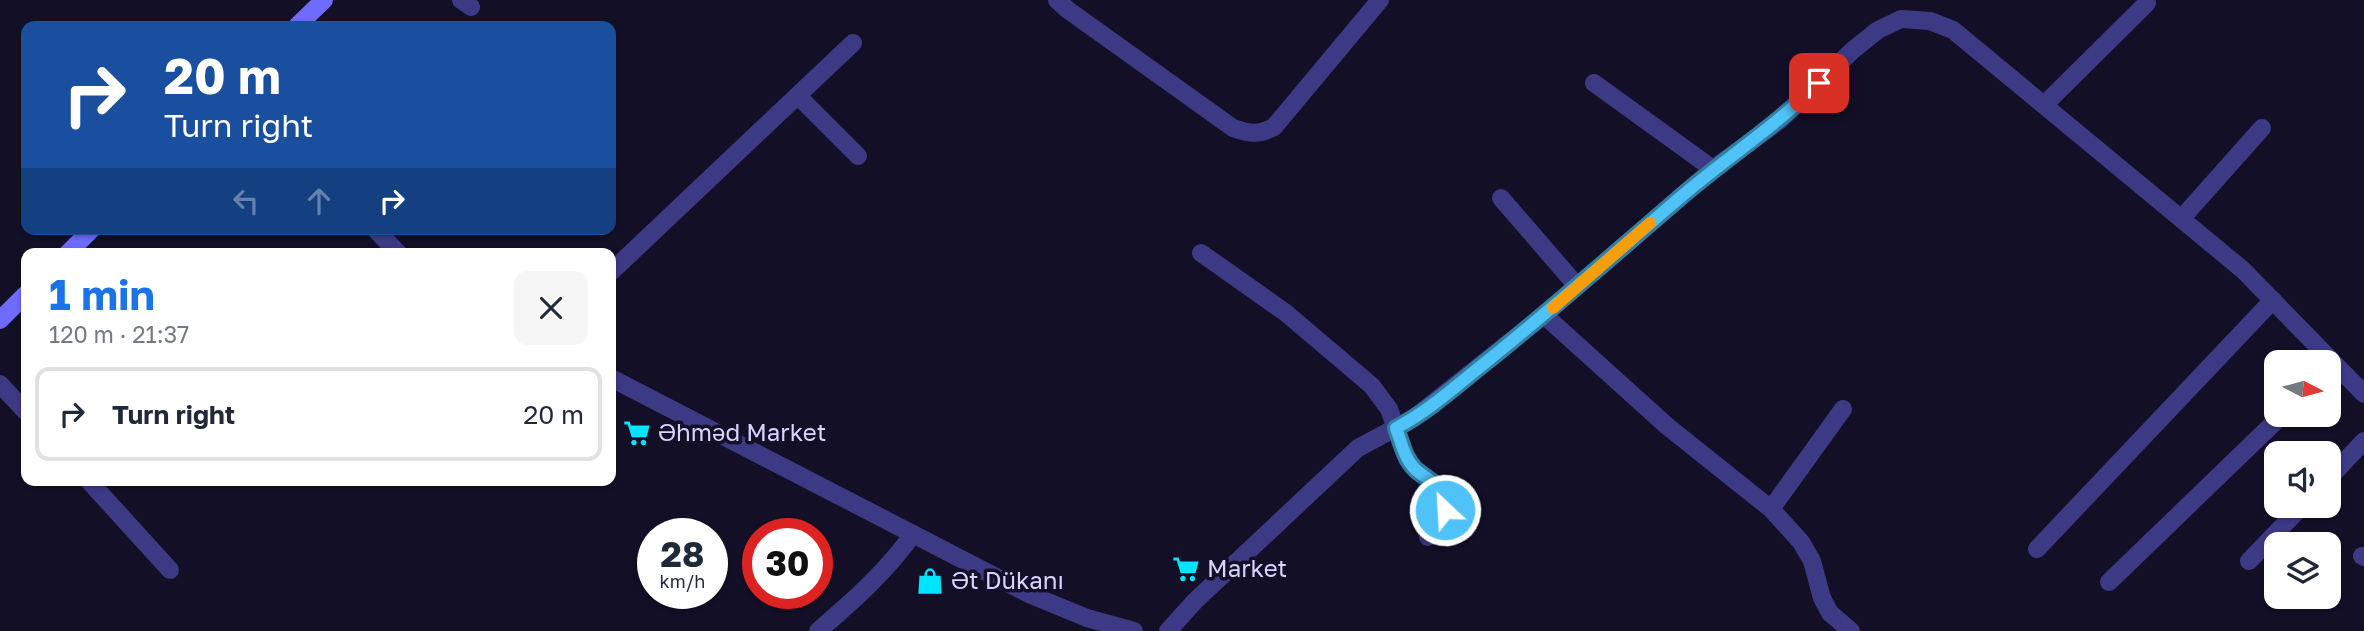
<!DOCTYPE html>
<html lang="en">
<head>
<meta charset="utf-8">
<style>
  body { margin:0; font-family:"Golos Text",sans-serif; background:#f6f6f7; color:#1f2937; height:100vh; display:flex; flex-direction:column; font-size:26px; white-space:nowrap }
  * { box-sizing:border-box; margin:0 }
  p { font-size:23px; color:#747a83 }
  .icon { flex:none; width:38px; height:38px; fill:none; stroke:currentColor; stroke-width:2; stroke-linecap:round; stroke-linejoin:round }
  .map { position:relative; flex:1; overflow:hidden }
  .sheet { position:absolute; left:21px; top:248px; width:595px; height:238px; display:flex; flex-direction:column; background:#fff; border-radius:14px; box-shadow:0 2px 5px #0004 }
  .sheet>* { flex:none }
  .banner { position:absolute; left:21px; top:21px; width:595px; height:214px; border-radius:14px; box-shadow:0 2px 5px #0004; background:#1a4fa0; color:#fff; overflow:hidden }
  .needle { width:46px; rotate:96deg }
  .fabs { position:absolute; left:2264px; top:350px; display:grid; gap:14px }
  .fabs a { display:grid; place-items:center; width:77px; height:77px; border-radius:14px; background:#fff; box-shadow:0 2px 5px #0004; font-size:35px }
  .speed { position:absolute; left:637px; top:518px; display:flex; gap:14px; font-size:35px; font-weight:700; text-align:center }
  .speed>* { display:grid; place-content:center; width:91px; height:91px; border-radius:50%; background:#fff; box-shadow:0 2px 5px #0004; line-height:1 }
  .speed small { font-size:18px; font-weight:400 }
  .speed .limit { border:10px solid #d22; background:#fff; color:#111 }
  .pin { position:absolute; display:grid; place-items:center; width:60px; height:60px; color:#fff; margin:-30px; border-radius:14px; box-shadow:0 4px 10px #0006 }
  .me { position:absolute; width:77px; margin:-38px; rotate:335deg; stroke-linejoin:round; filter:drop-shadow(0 0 5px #0008) }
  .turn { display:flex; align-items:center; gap:24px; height:147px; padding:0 28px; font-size:32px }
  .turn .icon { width:91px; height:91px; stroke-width:2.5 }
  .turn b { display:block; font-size:49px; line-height:60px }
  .lanes { display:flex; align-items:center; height:66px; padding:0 28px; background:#0003; justify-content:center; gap:35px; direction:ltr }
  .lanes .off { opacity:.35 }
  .round { display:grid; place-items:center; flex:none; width:74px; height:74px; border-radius:14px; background:#f6f6f7 }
  .overview { display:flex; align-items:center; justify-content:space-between; height:119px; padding:0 28px }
  h1 { font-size:42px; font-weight:700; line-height:52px; color:#1a73e8 }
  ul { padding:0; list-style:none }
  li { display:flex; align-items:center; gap:21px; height:94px; margin:0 14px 10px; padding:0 14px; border:4px solid #e0e1e3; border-radius:14px }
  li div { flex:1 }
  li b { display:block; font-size:26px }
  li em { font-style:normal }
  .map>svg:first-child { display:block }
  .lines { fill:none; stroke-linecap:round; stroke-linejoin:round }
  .minor { stroke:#3d3a85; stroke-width:18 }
  .secondary { stroke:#6f6bff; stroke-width:18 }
  .route-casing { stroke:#337fa1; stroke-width:18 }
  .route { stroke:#4fc3f7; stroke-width:12 }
  .slow { stroke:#f59e0b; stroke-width:12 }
  .labels { text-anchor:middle; stroke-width:7; stroke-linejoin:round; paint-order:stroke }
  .poi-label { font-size:24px; fill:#d9d4ff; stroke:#130f26; text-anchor:start }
</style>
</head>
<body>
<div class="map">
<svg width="2364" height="631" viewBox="0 0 2364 631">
  <rect width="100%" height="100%" fill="#130f26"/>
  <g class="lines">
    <g class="minor">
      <path d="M461 0 471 7"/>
      <path d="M1057 0 1068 10 1233 128C1250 134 1259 135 1274 127L1380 0"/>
      <path d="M1594 83 1713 169"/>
      <path d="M798 96 858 156"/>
      <path d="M2044 105 2147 3"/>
      <path d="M1501 198 1577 286"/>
      <path d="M2181 219 2262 128"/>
      <path d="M375 229 399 254"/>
      <path d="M1201 253 1286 313 1372 386 1389 409 1407 459 1415 469 1442 489 1448 499 1445 510 1428 537"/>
      <path d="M611 272 853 43"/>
      <path d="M1544 315 1667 426 1771 509 1801 542 1812 561 1822 598 1830 613 1851 631"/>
      <path d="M611 378 1031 595 1087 618 1134 631"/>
      <path d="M0 384 26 412"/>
      <path d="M2329 478 2364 441"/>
      <path d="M89 481 170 570"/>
      <path d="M1771 509 1843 409"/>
      <path d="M2037 549 2273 300"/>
      <path d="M2362 556 2364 557"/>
      <path d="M2249 561 2302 506"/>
      <path d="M2109 582 2282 415"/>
      <path d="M818 631C853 601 886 572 913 534"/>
      <path d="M1168 631 1195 601 1358 448 1414 418 1544 315 1713 169 1780 120 1853 50 1878 30 1901 19 1930 21 1953 30 2243 270 2364 394"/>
    </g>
    <g class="secondary">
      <path d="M297 26 324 0"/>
      <path d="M67 254 92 229"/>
      <path d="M0 320 26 294"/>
    </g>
  </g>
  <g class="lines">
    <defs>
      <path id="route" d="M1445 510 1448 499C1440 484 1427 480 1415 469 1404 458 1401 441 1396 428 1429 411 1457 385 1486 362 1551 310 1613 255 1676 201 1723 160 1775 127 1819 83"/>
    </defs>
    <use href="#route" class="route-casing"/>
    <use href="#route" class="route"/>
    <path class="slow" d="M1553 308 1650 223"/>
  </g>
  <defs>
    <symbol id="supermarket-bare" viewBox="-9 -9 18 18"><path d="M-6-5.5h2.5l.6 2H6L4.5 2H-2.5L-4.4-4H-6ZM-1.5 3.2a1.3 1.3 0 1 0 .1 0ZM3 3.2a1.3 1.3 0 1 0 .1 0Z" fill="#00e5ff" stroke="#130f26" stroke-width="2.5" paint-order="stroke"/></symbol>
    <symbol id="shop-bare" viewBox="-9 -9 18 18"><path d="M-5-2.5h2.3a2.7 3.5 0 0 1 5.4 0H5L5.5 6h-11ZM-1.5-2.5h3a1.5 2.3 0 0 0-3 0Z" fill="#00e5ff" stroke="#130f26" stroke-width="2.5" paint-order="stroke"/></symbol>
  </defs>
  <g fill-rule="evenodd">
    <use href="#supermarket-bare" x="618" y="414" width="38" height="38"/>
    <use href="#supermarket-bare" x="1167" y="550" width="38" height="38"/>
    <use href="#shop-bare" x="911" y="562" width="38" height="38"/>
  </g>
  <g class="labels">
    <g class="poi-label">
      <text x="658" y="441">Əhməd Market</text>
      <text x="1207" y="577">Market</text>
      <text x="951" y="589">Ət Dükanı</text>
    </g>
  </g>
</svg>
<div class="fabs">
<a><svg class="needle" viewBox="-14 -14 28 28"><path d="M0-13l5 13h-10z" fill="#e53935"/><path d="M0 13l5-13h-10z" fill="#747a83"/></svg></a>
<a><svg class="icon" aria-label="sound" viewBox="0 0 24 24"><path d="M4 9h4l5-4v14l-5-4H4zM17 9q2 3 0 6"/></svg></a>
<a><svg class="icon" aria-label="layers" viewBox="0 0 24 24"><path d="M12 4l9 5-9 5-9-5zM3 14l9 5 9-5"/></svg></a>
</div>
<div class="speed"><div>28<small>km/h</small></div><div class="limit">30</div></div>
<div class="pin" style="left:1819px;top:83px;background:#d93025"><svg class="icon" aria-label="arrive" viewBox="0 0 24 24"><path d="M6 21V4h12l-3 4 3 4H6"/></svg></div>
<svg class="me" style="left:1445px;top:510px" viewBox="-20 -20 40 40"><circle r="17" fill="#4fc3f7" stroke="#fff" stroke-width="3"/><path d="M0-11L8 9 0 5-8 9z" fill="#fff"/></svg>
<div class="banner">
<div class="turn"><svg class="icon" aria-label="right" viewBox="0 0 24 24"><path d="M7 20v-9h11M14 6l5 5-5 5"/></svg><div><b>20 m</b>Turn right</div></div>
<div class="lanes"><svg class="icon off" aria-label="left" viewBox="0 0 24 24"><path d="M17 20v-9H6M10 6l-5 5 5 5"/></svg><svg class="icon off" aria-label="ahead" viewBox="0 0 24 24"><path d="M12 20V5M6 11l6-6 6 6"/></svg><svg class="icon" aria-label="right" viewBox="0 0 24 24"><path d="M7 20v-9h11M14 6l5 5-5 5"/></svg></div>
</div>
<section class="sheet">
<div class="overview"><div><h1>1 min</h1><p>120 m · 21:37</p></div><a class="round"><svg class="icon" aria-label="close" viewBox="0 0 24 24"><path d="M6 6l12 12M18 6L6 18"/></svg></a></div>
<ul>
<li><svg class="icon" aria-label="right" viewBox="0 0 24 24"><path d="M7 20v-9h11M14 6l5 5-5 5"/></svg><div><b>Turn right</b></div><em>20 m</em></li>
</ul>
</section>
</div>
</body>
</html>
